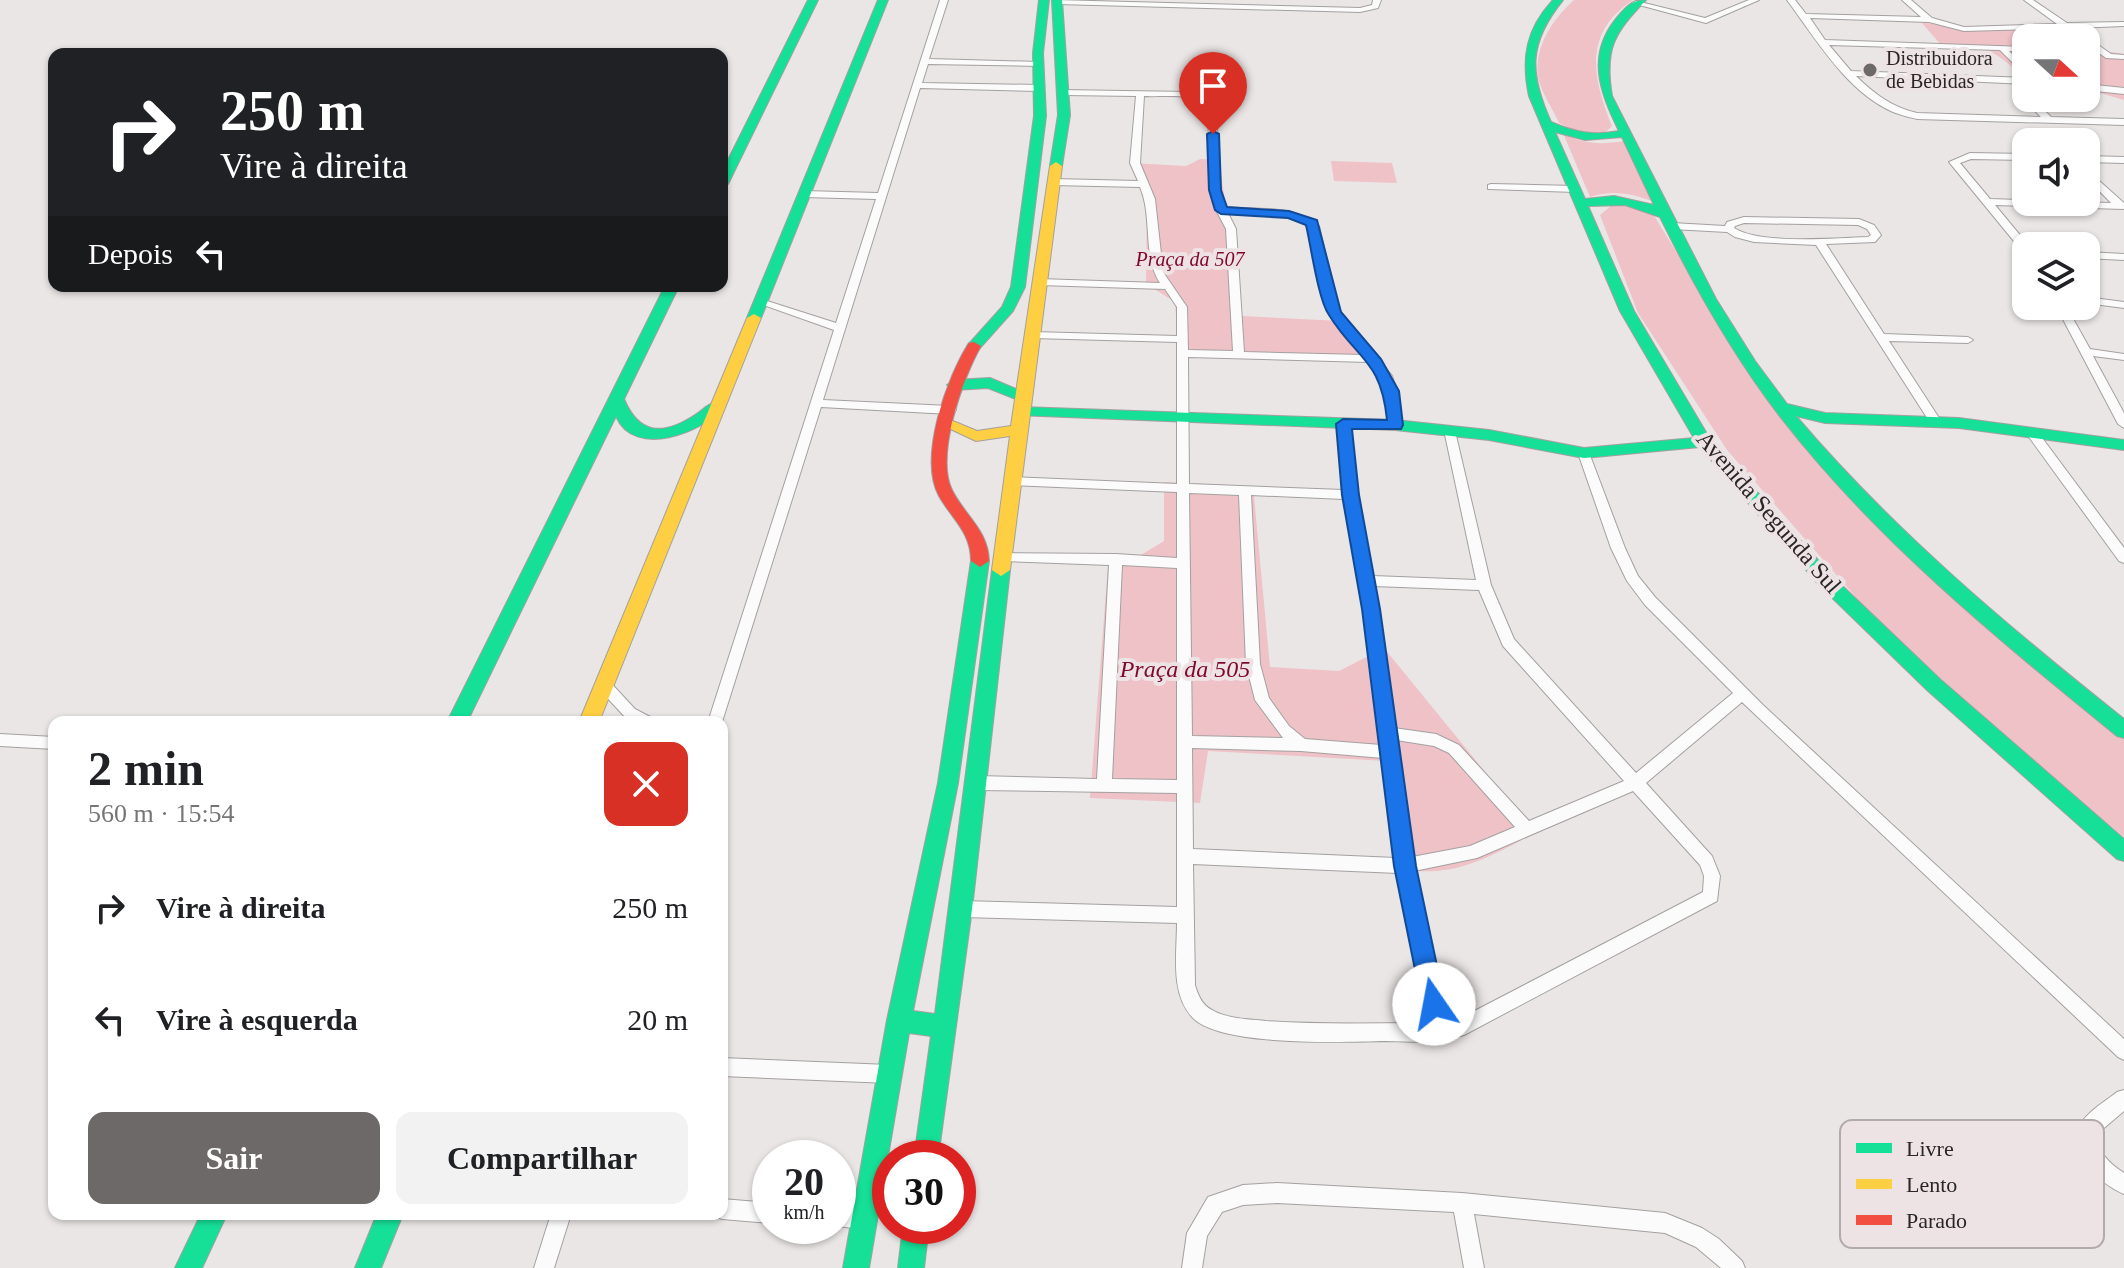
<!DOCTYPE html>
<html lang="pt">
<head>
<meta charset="utf-8">
<style>
  body { margin:0; font-family:"Times New Roman",serif; background:#f2f2f2; color:#202124; height:100vh; display:flex; flex-direction:column; font-size:30px; white-space:nowrap }
  * { box-sizing:border-box; margin:0 }
  p { font-size:26px; color:#757577 }
  .icon { flex:none; width:44px; height:44px; fill:none; stroke:currentColor; stroke-width:2; stroke-linecap:round; stroke-linejoin:round }
  .map { position:relative; flex:1; overflow:hidden }
  .drawer { position:absolute; left:48px; top:716px; width:680px; height:504px; display:flex; flex-direction:column; background:#fff; border-radius:16px; box-shadow:0 2px 6px #0004 }
  .drawer>* { flex:none }
  .top-card { position:absolute; left:48px; top:48px; width:680px; height:244px; border-radius:16px; box-shadow:0 2px 6px #0004; background:#202124; color:#fff; overflow:hidden }
  .needle { width:52px; rotate:111deg }
  .controls { position:absolute; left:2012px; top:24px; display:grid; gap:16px }
  .controls a { display:grid; place-items:center; width:88px; height:88px; border-radius:16px; background:#fff; box-shadow:0 2px 6px #0004; font-size:40px }
  .speed { position:absolute; left:752px; top:1140px; display:flex; gap:16px; font-size:40px; font-weight:700; text-align:center }
  .speed>* { display:grid; place-content:center; width:104px; height:104px; border-radius:50%; background:#fff; box-shadow:0 2px 6px #0004; line-height:1 }
  .speed small { font-size:20px; font-weight:400 }
  .speed .limit { border:12px solid #d22; background:#fff; color:#111 }
  .pin { position:absolute; display:grid; place-items:center; width:68px; height:68px; color:#fff; margin:-82px -34px; border-radius:50% 50% 50% 0; rotate:-45deg; box-shadow:0 0 8px #0007 }
  .pin .icon { rotate:45deg }
  .me { position:absolute; width:88px; margin:-44px; rotate:348deg; stroke-linejoin:round; filter:drop-shadow(0 0 6px #0008) }
  .turn { display:flex; align-items:center; gap:28px; height:168px; padding:0 40px; font-size:36px }
  .turn .icon { width:104px; height:104px; stroke-width:2.5 }
  .turn b { display:block; font-size:56px; line-height:68px }
  .then { display:flex; align-items:center; height:76px; padding:0 40px; background:#0003; gap:16px; font-size:30px }
  .round { display:grid; place-items:center; flex:none; width:84px; height:84px; border-radius:16px; background:#f2f2f2 }
  .head { display:flex; align-items:center; justify-content:space-between; height:136px; padding:0 40px }
  h1 { font-size:48px; font-weight:700; line-height:60px }
  .button { display:flex; gap:16px; margin-top:auto; padding:16px 40px }
  .button a { flex:1; height:92px; border-radius:16px; background:#6e6969; color:#fff; font-size:32px; font-weight:700; line-height:92px; text-align:center }
  .button a+a { background:#f2f2f2; color:#202124 }
  ul { padding:0; list-style:none }
  li { display:flex; align-items:center; gap:24px; height:112px; padding:0 40px }
  li div { flex:1 }
  li b { display:block; font-size:30px }
  li em { font-style:normal }
  .map>svg:first-child { display:block }
  .green { fill:#eec2c7 }
  .lines { fill:none; stroke-linecap:round; stroke-linejoin:round }
  .street-casing { stroke:#a4a0a0; stroke-width:2 }
  .fast-casing { stroke:#a4a0a0; stroke-width:2 }
  .slow-casing { stroke:#a4a0a0; stroke-width:2 }
  .jam-casing { stroke:#a4a0a0; stroke-width:2 }
  .street { fill:#fcfbfb; fill-rule:evenodd }
  .fast { fill:#16e098; fill-rule:evenodd }
  .slow { fill:#ffcf43; fill-rule:evenodd }
  .jam { fill:#f24e42; fill-rule:evenodd }
  .route { fill:#1a73e8; stroke:#114b97; stroke-width:2 }
  .poi-dot { fill:#6e6969; stroke:#eee3e4; stroke-width:3 }
  .labels { text-anchor:middle; stroke-width:8; stroke-linejoin:round; paint-order:stroke }
  .far-poi-label { font-size:20px; fill:#2a2626; stroke:#eee3e4; text-anchor:start }
  .far-park-label { font-size:20px; font-style:italic; fill:#7f072d; stroke:#eee3e4 }
  .street-label { font-size:24px; fill:#2a2626; stroke:#eee3e4 }
  .park-label { font-size:24px; font-style:italic; fill:#7f072d; stroke:#eee3e4 }
  .key { fill:#eee3e4; stroke:#b3aaab; stroke-width:2 }
  .key-label { font-size:22px; fill:#2a2626 }
</style>
</head>
<body>
<div class="map">
<svg width="2124" height="1268" viewBox="0 0 2124 1268">
  <rect width="100%" height="100%" fill="#ebe6e6"/>
  <g class="green">
    <path d="M1574 0H1633C1582 34 1593 77 1612 126 1597 144 1576 131 1559 123 1553 109 1541 92 1538 77 1534 46 1553 19 1574 0Z"/>
    <path d="M1921 22 1968 30 2066 28 2081 38H2026V80C1993 48 1987 46 1942 46Z"/>
    <path d="M2086 42 2098 50 2124 54V100L2086 89Z"/>
    <path d="M1563 133C1582 144 1601 145 1623 141L1655 202C1633 194 1613 189 1590 197Z"/>
    <path d="M1200 159 1219 160 1242 316 1341 321 1375 363 1179 354 1175 302 1146 284 1147 201 1131 163 1186 166Z"/>
    <path d="M1331 161 1392 163 1397 183 1334 181Z"/>
    <path d="M1629 204 1653 214 1764 394 1860 507 2124 738V837L2007 741 1861 603 1727 450 1638 313 1600 215 1612 205Z"/>
    <path d="M1164 482 1253 486 1270 667 1339 671 1384 648 1535 833C1488 858 1451 880 1398 868L1386 761 1208 751 1200 803 1090 798 1109 553 1141 555 1164 541Z"/>
  </g>
  <g class="lines">
    <defs>
      <g id="street">
        <path d="M940 0H948L929 59 1039 62 1043 64 1039 66 928 64 922 83 1040 85 1044 88 1040 91 920 88 823 400 950 406 956 410 950 414 821 407 722 722H708L834 330 755 302 760 299 764 300 836 323 876 199 804 197 799 194 804 191 878 193Z"/>
        <path d="M1054 0 1360 8 1372 5 1373 0H1381L1378 8 1360 12 1057 4 1053 2Z"/>
        <path d="M1749 0H1759L1706 23 1632 3 1636 1 1705 18Z"/>
        <path d="M1787 0H1795L1806 14 1921 17 1902 0H1911L1932 18 1964 27 2057 24 2024 0H2033L2067 23 2124 22V26L2074 28 2111 54 2124 55V59L2106 58 2086 44V38H2078L2064 28 1964 31 1929 22 1810 18 1825 40 2026 47V51H2009L2026 69V76L2000 50 1829 45 1851 71 2026 78V84L1856 76C1874 94 1892 107 1917 113L2041 117 2024 100 2023 98 2026 96V98H2032L2051 117 2124 119V125L1917 119C1909 117 1900 115 1893 112 1847 92 1816 39 1787 0Z"/>
        <path d="M2086 84 2124 88V94L2086 90Z"/>
        <path d="M1061 90 1189 92 1210 98 1216 106 1220 190 1225 207C1256 210 1295 204 1319 226L1339 312 1392 376 1397 391 1401 425 1395 429 1389 425C1386 399 1386 384 1369 362L1188 357 1189 484 1343 490 1337 424 1339 421H1347L1356 495 1373 576 1476 580 1444 430 1446 427H1454L1491 585 1514 639 1636 773 1733 693 1645 605 1627 581 1611 548 1578 453 1584 449 1588 450 1625 548 1638 576 1655 597 1764 706 2124 1039V1060L2118 1057 1742 702 1646 783 1712 856 1720 876 1717 901 1464 1035C1456 1037 1448 1040 1440 1041 1422 1043 1403 1041 1385 1041 1344 1042 1219 1047 1192 1017 1170 993 1177 953 1177 923L961 917 955 914 953 909 955 904 961 901 1177 907V793L977 790 972 788 969 783 972 778 977 776 1097 779 1109 565 1004 561 999 559 997 556 999 553 1116 554 1177 558V492L1013 485 1007 481 1013 477 1177 484V342L1033 338 1028 335 1033 332 1177 336V307L1165 289 1039 285 1034 282 1039 279 1160 283C1142 256 1153 217 1140 187L1053 185 1048 182 1053 179 1138 181 1130 163 1136 96 1064 95 1060 92ZM1144 96C1163 97 1194 92 1208 106L1210 190 1216 210 1226 229 1233 351 1188 350 1187 307 1163 272 1155 199 1140 163ZM1228 213C1254 215 1290 210 1311 229L1329 312 1363 355 1244 352 1236 229ZM1189 493 1239 495 1246 664 1255 700 1283 738 1192 736ZM1251 495 1344 499 1360 581 1381 745 1305 739 1289 726 1269 698 1260 664ZM1122 565 1177 568V780L1112 779ZM1374 586 1479 590 1503 646 1624 781 1529 821 1459 745 1436 734 1394 728ZM1396 740 1434 746 1449 753 1515 827 1470 846 1412 857ZM1192 748 1301 751 1383 758 1396 858 1193 849ZM1633 791 1700 865 1704 876 1703 892 1461 1018 1446 1021 1414 871 1477 858ZM1193 864 1398 873 1428 1023C1374 1023 1320 1025 1266 1021 1249 1019 1227 1019 1212 1010 1202 1005 1198 995 1195 985Z"/>
        <path d="M1970 153 2026 154V160L1971 159 1960 163 1990 199 2111 203 2086 177V169L2124 203V209L1995 205 2029 246H2026V252L2022 251 1949 162Z"/>
        <path d="M2086 156 2124 157V163L2086 162Z"/>
        <path d="M1491 184 1575 186 1580 189 1575 192 1488 189V185Z"/>
        <path d="M1744 217 1859 219 1874 225 1881 235 1875 242 1826 244 1884 334 1968 337 1973 340 1968 343 1889 341 1941 421 1939 424H1931L1816 245 1754 242 1735 237 1727 232 1672 229 1667 226 1672 223 1725 226 1727 222ZM1744 223 1858 225 1867 229 1871 235 1868 237C1835 238 1761 245 1734 228L1735 226Z"/>
        <path d="M2086 252 2124 254V260L2086 258Z"/>
        <path d="M2086 297 2124 302V308L2086 303Z"/>
        <path d="M2056 306H2066L2090 349 2124 354V360L2093 356 2124 413V428L2118 424Z"/>
        <path d="M2033 430 2037 431 2124 548V563L2119 561 2029 437 2027 434 2029 431Z"/>
        <path d="M604 679 609 681 635 709 652 718 654 722H634L625 717 599 689 597 685 599 681Z"/>
        <path d="M0 734 54 737V749L0 746Z"/>
        <path d="M722 1058 889 1065 896 1067 898 1074 896 1081 889 1083 722 1076Z"/>
        <path d="M2124 1090V1111L2097 1134C2097 1152 2109 1163 2124 1173V1194C2101 1184 2067 1155 2080 1126 2085 1113 2106 1101 2117 1092Z"/>
        <path d="M1277 1183 1462 1193 1665 1213 1702 1228 1719 1239 1742 1261 1745 1268H1721L1696 1247 1665 1233 1474 1214 1484 1268H1464L1454 1212 1277 1203 1243 1205 1222 1212 1207 1236 1202 1268H1182L1187 1233 1208 1197 1243 1185Z"/>
        <path d="M722 1199 770 1203V1223L722 1219 715 1216 714 1214H722Z"/>
        <path d="M838 1207 863 1209 870 1212 873 1219 870 1226 863 1229 836 1226H838Z"/>
        <path d="M551 1214H571L554 1268H534Z"/>
      </g>
      <g id="fast">
        <path d="M808 0H818L728 184 722 188V172Z"/>
        <path d="M878 0H888L761 318 754 322 749 321 747 318Z"/>
        <path d="M1039 0H1049L1043 53 1046 116 1025 287 1013 311 979 349 974 350 967 346 1002 307 1011 287 1034 116 1033 53Z"/>
        <path d="M1052 0H1062L1070 115 1062 166 1056 170 1050 166 1058 115Z"/>
        <path d="M1553 0H1563C1528 43 1529 73 1551 122 1574 132 1594 136 1619 131 1599 90 1585 53 1620 14 1628 5 1633 0 1646 0 1614 33 1604 49 1612 96L1716 299 1755 361 1787 404 1825 413 1959 418 2124 440V450L1959 428 1825 423 1796 416C1893 530 2007 626 2124 719V738L2117 736C1998 639 1877 541 1782 419 1734 357 1695 288 1660 217L1625 205 1588 206 1634 311 1710 439 1832 576 1941 680 2124 839V861L2117 859 1927 690 1820 586 1700 447 1584 458 1489 440 1395 430 1016 415 1013 412 1021 407 1395 420 1489 430 1584 448 1694 438 1620 311 1529 96C1521 58 1526 29 1553 0ZM1555 132 1585 140 1622 137 1654 205 1614 196 1585 199Z"/>
        <path d="M665 286H679L624 399C639 435 663 436 695 415 705 409 710 400 722 403L725 406C703 433 634 459 616 416L467 722H447Z"/>
        <path d="M990 378 1028 394 1030 397 1023 402 988 388 954 390 947 385 954 380Z"/>
        <path d="M980 555 989 561 958 783 913 1011 935 1014 992 570 1001 564 1010 570 972 909 938 1158H914L931 1036 909 1033 869 1268H843L887 1020 938 783 971 561Z"/>
        <path d="M201 1214H227L202 1268H175Z"/>
        <path d="M377 1214H403L381 1268H355Z"/>
        <path d="M903 1226H929L924 1268H898Z"/>
      </g>
      <g id="slow">
        <path d="M1056 162 1062 166 1010 570 1001 576 992 570 1010 436 976 441 940 424 948 419 977 431 1011 426 1050 166Z"/>
        <path d="M754 314 761 318 599 722H579L747 318Z"/>
      </g>
      <path id="jam" d="M974 342 981 346C963 377 935 456 952 490 965 516 988 530 989 561L980 567 971 561C971 532 952 519 939 496 918 458 947 377 969 343Z"/>
    </defs>
    <use href="#street" class="street-casing"/>
    <use href="#fast" class="fast-casing"/>
    <use href="#slow" class="slow-casing"/>
    <use href="#jam" class="jam-casing"/>
    <use href="#street" class="street"/>
    <use href="#fast" class="fast"/>
    <use href="#slow" class="slow"/>
    <use href="#jam" class="jam"/>
  </g>
  <path class="route" d="M1213 131 1219 134 1221 190 1227 207 1289 211 1317 220 1341 312 1381 359 1399 391 1403 425 1401 429H1352L1359 495 1380 609 1416 866 1445 1004 1442 1012 1434 1015 1426 1012 1422 1004 1394 866 1362 609 1342 495 1336 424 1343 419 1387 420C1381 359 1357 360 1329 315 1318 299 1311 246 1306 225L1288 218 1221 214 1215 210 1209 190 1207 134Z"/>
  <circle class="poi-dot" cx="1870" cy="70" r="8"/>
  <g class="labels">
    <g class="far-poi-label">
      <text x="1886" y="65">Distribuidora<tspan x="1886" dy="23">de Bebidas</tspan></text>
    </g>
    <g class="far-park-label">
      <text x="1190" y="266">Praça da 507</text>
    </g>
    <g class="street-label">
      <text transform="translate(1769 512) rotate(49)" y="8">Avenida Segunda Sul</text>
    </g>
    <g class="park-label">
      <text x="1185" y="677">Praça da 505</text>
    </g>
  </g>
  <rect x="1840" y="1120" width="264" height="128" rx="12" class="key"/>
  <rect x="1856" y="1143" width="36" height="10" fill="#16e098"/>
  <rect x="1856" y="1179" width="36" height="10" fill="#ffcf43"/>
  <rect x="1856" y="1215" width="36" height="10" fill="#f24e42"/>
  <g class="key-label">
    <text x="1906" y="1156">Livre</text>
    <text x="1906" y="1192">Lento</text>
    <text x="1906" y="1228">Parado</text>
  </g>
</svg>
<div class="controls">
<a><svg class="needle" viewBox="-14 -14 28 28"><path d="M0-13l5 13h-10z" fill="#e53935"/><path d="M0 13l5-13h-10z" fill="#757577"/></svg></a>
<a><svg class="icon" aria-label="sound" viewBox="0 0 24 24"><path d="M4 9h4l5-4v14l-5-4H4zM17 9q2 3 0 6"/></svg></a>
<a><svg class="icon" aria-label="layers" viewBox="0 0 24 24"><path d="M12 4l9 5-9 5-9-5zM3 14l9 5 9-5"/></svg></a>
</div>
<div class="speed"><div>20<small>km/h</small></div><div class="limit">30</div></div>
<div class="pin" style="left:1213px;top:134px;background:#d93025"><svg class="icon" aria-label="arrive" viewBox="0 0 24 24"><path d="M6 21V4h12l-3 4 3 4H6"/></svg></div>
<svg class="me" style="left:1434px;top:1004px" viewBox="-20 -20 40 40"><circle r="19" fill="#fff"/><path d="M0-13L10 11 0 6-10 11z" fill="#1a73e8"/></svg>
<div class="top-card">
<div class="turn"><svg class="icon" aria-label="right" viewBox="0 0 24 24"><path d="M7 20v-9h11M14 6l5 5-5 5"/></svg><div><b>250 m</b>Vire à direita</div></div>
<div class="then">Depois<svg class="icon" aria-label="left" viewBox="0 0 24 24"><path d="M17 20v-9H6M10 6l-5 5 5 5"/></svg></div>
</div>
<section class="drawer">
<div class="head"><div><h1>2 min</h1><p>560 m · 15:54</p></div><a class="round" style="background:#d93025;color:#fff"><svg class="icon" aria-label="close" viewBox="0 0 24 24"><path d="M6 6l12 12M18 6L6 18"/></svg></a></div>
<ul>
<li><svg class="icon" aria-label="right" viewBox="0 0 24 24"><path d="M7 20v-9h11M14 6l5 5-5 5"/></svg><div><b>Vire à direita</b></div><em>250 m</em></li>
<li><svg class="icon" aria-label="left" viewBox="0 0 24 24"><path d="M17 20v-9H6M10 6l-5 5 5 5"/></svg><div><b>Vire à esquerda</b></div><em>20 m</em></li>
</ul>
<div class="button"><a>Sair</a><a>Compartilhar</a></div>
</section>
</div>
</body>
</html>
